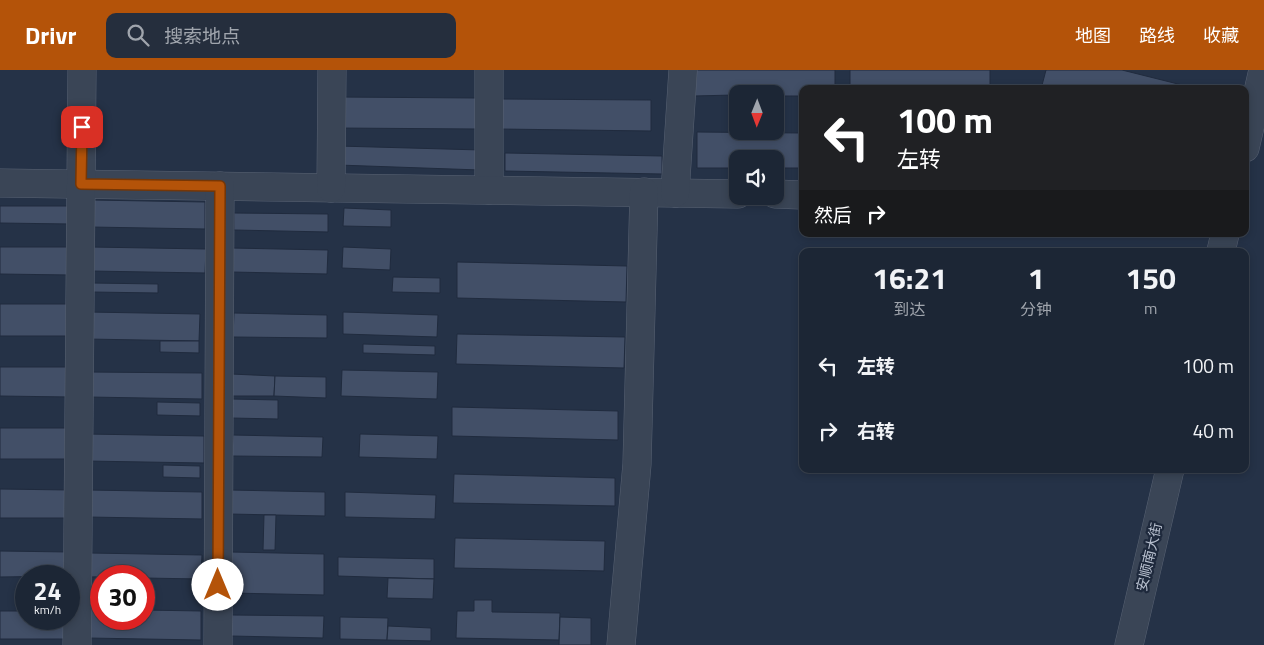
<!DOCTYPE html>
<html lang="zh">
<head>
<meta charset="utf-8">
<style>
  body { margin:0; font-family:"Titillium Web","Noto Sans SC",sans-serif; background:#252e3d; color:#f1f3f6; height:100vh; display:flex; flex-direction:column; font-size:19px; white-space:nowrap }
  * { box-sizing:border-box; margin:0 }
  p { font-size:16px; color:#a0a5ad }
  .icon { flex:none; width:28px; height:28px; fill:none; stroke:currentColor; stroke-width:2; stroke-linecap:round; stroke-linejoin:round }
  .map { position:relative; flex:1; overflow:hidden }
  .sheet { position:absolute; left:799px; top:178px; width:450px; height:225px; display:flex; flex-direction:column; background:#1c2635; border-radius:10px; box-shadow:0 2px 8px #0003,0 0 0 1px #3a4350 }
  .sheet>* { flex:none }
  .guide { position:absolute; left:799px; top:15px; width:450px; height:152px; border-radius:10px; box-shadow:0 2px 8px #0003,0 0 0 1px #3a4350; background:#202124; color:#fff; overflow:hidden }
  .needle { width:32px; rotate:181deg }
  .tools { position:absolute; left:729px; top:15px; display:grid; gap:10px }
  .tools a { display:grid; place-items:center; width:55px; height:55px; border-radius:10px; background:#1c2635; box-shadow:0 2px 8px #0003,0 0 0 1px #3a4350; font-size:25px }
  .speed { position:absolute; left:15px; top:495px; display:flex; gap:10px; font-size:25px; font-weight:700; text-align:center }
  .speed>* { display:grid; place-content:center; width:65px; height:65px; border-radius:50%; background:#1c2635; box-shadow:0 2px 8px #0003,0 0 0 1px #3a4350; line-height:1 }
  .speed small { font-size:12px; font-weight:400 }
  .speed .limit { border:8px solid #d22; background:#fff; color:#111 }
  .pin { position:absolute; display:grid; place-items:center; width:42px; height:42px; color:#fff; margin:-21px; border-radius:10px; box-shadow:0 2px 8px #0006 }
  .me { position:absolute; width:55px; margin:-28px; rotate:0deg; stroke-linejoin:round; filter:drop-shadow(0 0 4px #0008) }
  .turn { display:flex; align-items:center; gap:18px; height:105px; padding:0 15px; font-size:22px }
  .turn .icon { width:65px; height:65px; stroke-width:2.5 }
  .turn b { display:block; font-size:35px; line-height:42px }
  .then { display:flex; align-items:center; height:48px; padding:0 15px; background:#0003; gap:10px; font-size:19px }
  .eta { display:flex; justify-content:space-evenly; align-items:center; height:85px; text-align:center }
  .eta b { font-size:30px; font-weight:700; line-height:35px }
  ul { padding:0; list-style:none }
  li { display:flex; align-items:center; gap:15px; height:65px; padding:0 15px }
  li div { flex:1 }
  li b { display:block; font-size:19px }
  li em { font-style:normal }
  header { display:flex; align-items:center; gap:30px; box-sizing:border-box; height:70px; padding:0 25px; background:#b45309; color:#fff }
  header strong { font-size:24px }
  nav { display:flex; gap:28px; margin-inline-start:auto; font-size:18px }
  .search { width:350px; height:45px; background:#252e3d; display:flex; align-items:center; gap:12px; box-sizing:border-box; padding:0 18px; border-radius:10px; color:#a0a5ad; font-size:19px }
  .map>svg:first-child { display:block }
  .building { fill:#424f67; stroke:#202b3e }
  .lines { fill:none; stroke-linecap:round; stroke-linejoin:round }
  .minor-casing { stroke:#586273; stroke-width:29 }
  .minor { stroke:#3a4556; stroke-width:28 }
  .route-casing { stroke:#753606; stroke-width:12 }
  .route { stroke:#b45309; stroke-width:9 }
  .labels { text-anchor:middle; stroke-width:4.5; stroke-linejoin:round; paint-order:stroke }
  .street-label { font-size:14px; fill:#b8c0cf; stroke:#1e293c }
</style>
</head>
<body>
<header>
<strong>Drivr</strong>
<div class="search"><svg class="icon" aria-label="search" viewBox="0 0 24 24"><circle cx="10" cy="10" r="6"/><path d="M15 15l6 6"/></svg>搜索地点</div>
<nav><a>地图</a><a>路线</a><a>收藏</a></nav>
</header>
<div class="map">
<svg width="1264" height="575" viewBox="0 0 1264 575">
  <rect width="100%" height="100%" fill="#253247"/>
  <g class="building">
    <path d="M694 0H835V19H802V26H775V24L694 26Z"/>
    <rect x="850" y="0" width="140" height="19"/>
    <path d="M1046 0H1122L1194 18 1041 19Z"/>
    <path d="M338 27 476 28V59L338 58Z"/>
    <path d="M499 29 651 30V61L499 59Z"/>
    <path d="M697 62 802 63V98H775V89H738V98H697Z"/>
    <path d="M338 76 481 80 480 100 338 95Z"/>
    <path d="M505 83 662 86V104L505 101Z"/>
    <path d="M91 130 205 132V159L91 157Z"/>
    <path d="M0 136H71L70 154 0 153Z"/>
    <path d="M344 138 391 140V157L343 156Z"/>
    <path d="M234 143 328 144V162L234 160Z"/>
    <path d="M0 177H70V205L0 204Z"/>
    <path d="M91 177 206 179 205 203 91 201Z"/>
    <path d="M343 177 391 179 390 200 342 198Z"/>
    <path d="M231 178 328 180 327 204 231 202Z"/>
    <path d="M457 192 627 196 626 232 457 228Z"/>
    <path d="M393 207 440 208V223L392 222Z"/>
    <path d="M92 213 158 214V223L92 222Z"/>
    <rect x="0" y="234" width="70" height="32"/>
    <path d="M88 242 200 244 199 271 87 269Z"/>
    <path d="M343 242 438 245 437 267 343 264Z"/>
    <path d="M234 243 327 245V268L233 267Z"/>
    <path d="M457 264 625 267 624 298 456 294Z"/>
    <path d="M160 271H199V283L160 282Z"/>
    <path d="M363 274 435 276V285L363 283Z"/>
    <path d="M0 297H70V327L0 326Z"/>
    <path d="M342 300 438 302 437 329 341 326Z"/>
    <path d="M89 302 202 303V329L89 327Z"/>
    <path d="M231 304 275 306 274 326H230Z"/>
    <path d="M275 306 326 307V328L274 326Z"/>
    <path d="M231 329 278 330V349L231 348Z"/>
    <path d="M157 332 200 333V346L157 345Z"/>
    <path d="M452 337 618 341V370L452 366Z"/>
    <path d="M0 358H70L69 389H0Z"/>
    <path d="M86 364 204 366V393L86 391Z"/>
    <path d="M360 364 438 366 437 389 359 387Z"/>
    <path d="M233 365 323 367 322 387 232 386Z"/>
    <path d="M163 395 200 396V408L163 407Z"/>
    <path d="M454 404 615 408V436L453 433Z"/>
    <path d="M0 419 69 420V448H0Z"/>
    <path d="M88 420 202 422V449L88 447Z"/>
    <path d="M230 420 325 422V446L229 444Z"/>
    <path d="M345 422 436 425 435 449 345 447Z"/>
    <path d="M264 445H276L275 480H263Z"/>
    <path d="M455 468 605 471 604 501 454 498Z"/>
    <path d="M0 481 69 482V506L0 507Z"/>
    <path d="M231 482 324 484V525L231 523Z"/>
    <path d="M90 483 202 485 201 509 144 508V506L89 507Z"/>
    <path d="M338 487 434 489V509L338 506Z"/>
    <path d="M388 508 434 509 433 529 387 528Z"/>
    <path d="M474 530H492V542L560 543 559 570 456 568 457 541H474Z"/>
    <path d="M89 539 101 540V549H144V540L201 541V570L88 568Z"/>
    <path d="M0 541H26V549H69V569H0Z"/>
    <path d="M232 545 324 546 323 568 231 566Z"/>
    <path d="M340 547 388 548 387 570 340 569Z"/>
    <path d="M560 547 591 548V575H559Z"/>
    <path d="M388 556 431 558V571L387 570Z"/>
  </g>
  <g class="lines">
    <defs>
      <g id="minor">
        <path d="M489 0V120"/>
        <path d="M1245 78 1263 0"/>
        <path d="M0 113 738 124"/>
        <path d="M331 118 332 0"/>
        <path d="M675 123 683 0"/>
        <path d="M775 124 802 125"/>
        <path d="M1221 181 1225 164"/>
        <path d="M77 575 82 0"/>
        <path d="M218 575 220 116"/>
        <path d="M621 575 637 394 644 122"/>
        <path d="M1129 575 1170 399"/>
      </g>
    </defs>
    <use href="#minor" class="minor-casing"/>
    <use href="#minor" class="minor"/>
  </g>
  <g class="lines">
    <defs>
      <path id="route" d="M82 57 81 114 220 116 218 515"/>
    </defs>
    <use href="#route" class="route-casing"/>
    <use href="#route" class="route"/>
  </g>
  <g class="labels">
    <g class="street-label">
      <text transform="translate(1149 487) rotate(-77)" y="5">安顺南大街</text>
    </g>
  </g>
</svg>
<div class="tools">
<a><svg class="needle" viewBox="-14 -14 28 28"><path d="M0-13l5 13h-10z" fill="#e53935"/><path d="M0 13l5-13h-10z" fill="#a0a5ad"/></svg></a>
<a><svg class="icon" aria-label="sound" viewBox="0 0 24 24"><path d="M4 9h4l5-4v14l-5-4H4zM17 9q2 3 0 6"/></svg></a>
</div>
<div class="speed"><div>24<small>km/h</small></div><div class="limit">30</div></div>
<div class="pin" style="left:82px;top:57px;background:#d93025"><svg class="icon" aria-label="arrive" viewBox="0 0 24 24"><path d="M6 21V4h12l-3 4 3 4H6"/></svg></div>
<svg class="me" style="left:218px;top:515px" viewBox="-20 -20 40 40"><circle r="19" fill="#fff"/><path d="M0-13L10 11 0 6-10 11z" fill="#b45309"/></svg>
<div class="guide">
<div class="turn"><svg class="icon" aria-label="left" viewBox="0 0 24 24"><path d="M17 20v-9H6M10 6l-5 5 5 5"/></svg><div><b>100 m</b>左转</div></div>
<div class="then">然后<svg class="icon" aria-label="right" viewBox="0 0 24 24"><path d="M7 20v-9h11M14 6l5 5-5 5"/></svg></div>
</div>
<section class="sheet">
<div class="eta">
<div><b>16:21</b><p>到达</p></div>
<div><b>1</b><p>分钟</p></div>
<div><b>150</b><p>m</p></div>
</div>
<ul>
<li><svg class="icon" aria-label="left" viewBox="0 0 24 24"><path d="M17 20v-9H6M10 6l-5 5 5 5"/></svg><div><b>左转</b></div><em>100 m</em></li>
<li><svg class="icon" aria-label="right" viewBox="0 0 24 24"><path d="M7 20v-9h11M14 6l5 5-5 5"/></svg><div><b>右转</b></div><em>40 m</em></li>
</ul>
</section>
</div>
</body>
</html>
